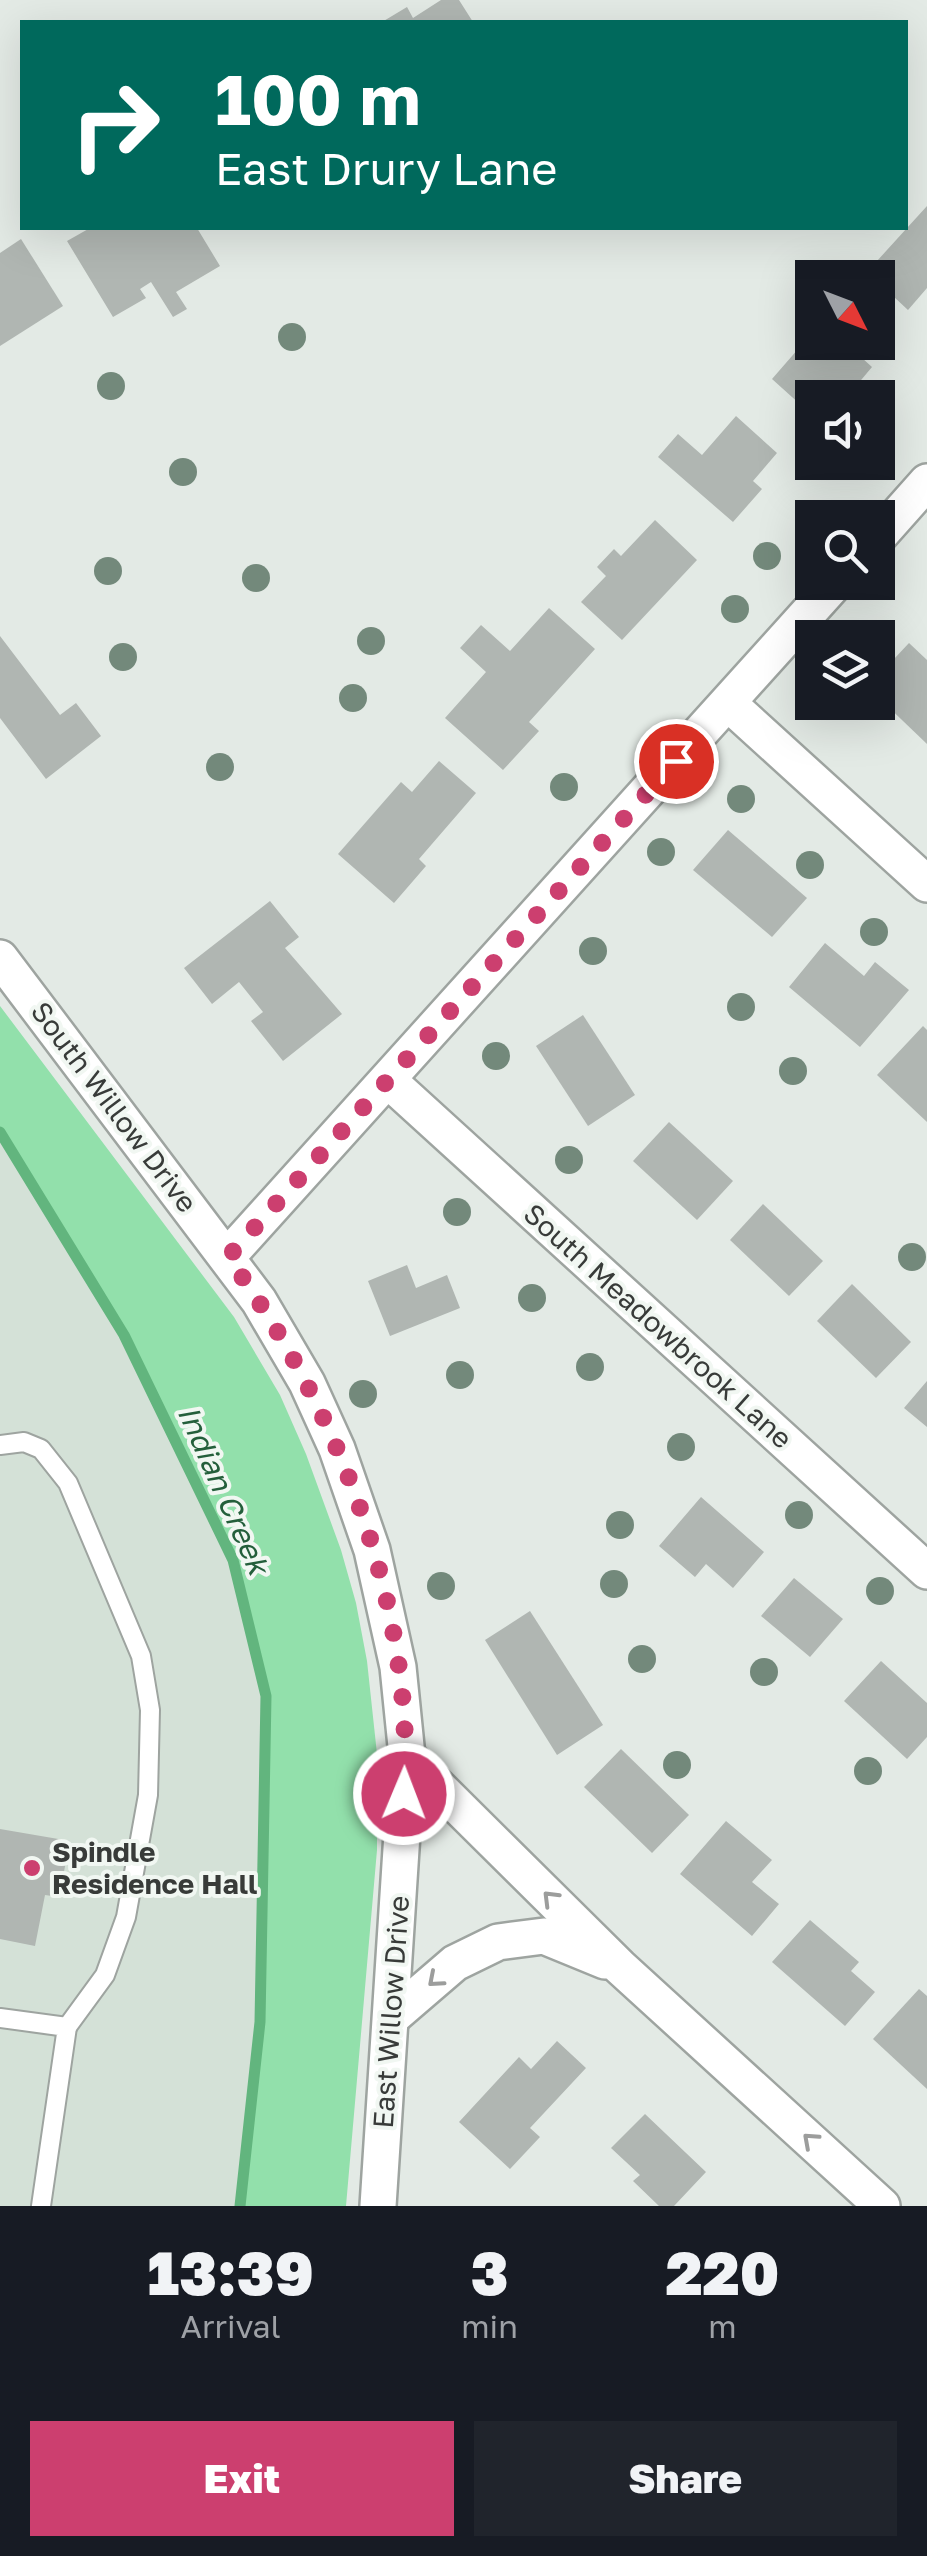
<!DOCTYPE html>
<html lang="en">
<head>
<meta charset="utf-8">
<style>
  body { margin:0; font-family:"Golos Text",sans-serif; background:#20242c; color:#f1f3f6; height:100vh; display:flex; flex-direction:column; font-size:38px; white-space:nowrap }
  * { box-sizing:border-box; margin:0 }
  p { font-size:32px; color:#9ea1a6 }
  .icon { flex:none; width:55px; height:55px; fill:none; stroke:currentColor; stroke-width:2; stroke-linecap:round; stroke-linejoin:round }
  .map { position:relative; height:2206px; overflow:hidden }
  .drawer { display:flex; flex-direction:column; background:#171b24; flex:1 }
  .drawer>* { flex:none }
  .top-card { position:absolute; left:20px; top:20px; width:888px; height:210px; border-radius:0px; box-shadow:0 10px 40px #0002; background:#00695c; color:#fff; overflow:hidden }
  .needle { width:65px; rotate:132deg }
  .fabs { position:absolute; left:795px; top:260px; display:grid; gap:20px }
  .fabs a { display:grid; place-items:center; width:100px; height:100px; border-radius:0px; background:#171b24; box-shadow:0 10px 40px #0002; font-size:50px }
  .pin { position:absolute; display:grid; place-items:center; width:85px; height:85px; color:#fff; margin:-42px; border:5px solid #fff; border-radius:50%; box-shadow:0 2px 10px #0007 }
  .me { position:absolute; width:110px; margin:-55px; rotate:1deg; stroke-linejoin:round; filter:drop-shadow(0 0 8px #0008) }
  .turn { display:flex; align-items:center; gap:35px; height:210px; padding:0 30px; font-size:45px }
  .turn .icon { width:130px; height:130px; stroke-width:2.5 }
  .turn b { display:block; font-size:70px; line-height:85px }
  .eta { display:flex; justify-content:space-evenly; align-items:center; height:170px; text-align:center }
  .eta b { font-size:60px; font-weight:800; line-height:70px }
  .action { display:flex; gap:20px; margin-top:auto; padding:20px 30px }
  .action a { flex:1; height:115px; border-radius:0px; background:#cc3f6f; color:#fff; font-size:40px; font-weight:800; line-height:115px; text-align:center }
  .action a+a { background:#20242c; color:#f1f3f6 }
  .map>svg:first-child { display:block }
  .built { fill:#d4e1d7 }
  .green { fill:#92e0ab }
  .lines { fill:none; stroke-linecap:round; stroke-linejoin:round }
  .stream { stroke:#62b57e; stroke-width:11 }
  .building { fill:#b0b6b2 }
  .service-casing { stroke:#9ea4a0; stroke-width:22 }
  .minor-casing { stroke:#9ea4a0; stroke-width:40 }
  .service { stroke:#fff; stroke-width:18 }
  .minor { stroke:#fff; stroke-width:35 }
  .tree { fill:#73897b }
  .oneway { stroke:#9c9d9c }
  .route { stroke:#cc3f6f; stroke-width:18; stroke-dasharray:0 32.4 }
  .poi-dot { fill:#cc3f6f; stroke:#f1f7f2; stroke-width:4 }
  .labels { text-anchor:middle; stroke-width:8; stroke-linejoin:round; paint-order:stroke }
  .street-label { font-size:28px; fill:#383b39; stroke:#f1f7f2 }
  .poi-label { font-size:28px; font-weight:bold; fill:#383b39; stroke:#f1f7f2; text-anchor:start }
  .water-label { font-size:30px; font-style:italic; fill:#245f3b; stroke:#f1f7f2 }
</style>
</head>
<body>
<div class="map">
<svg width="927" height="2206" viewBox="0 0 927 2206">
  <rect width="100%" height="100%" fill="#e3eae5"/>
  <path class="built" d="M0 1132 124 1335 233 1560 266 1696 260 2022 240 2206H0Z"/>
  <path class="green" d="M0 1006 234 1317 280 1395 306 1454 341 1550 356 1603 367 1661 377 1754V1850L346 2206H240L260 2022 266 1695 233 1560 124 1335 0 1132Z"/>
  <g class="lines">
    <path class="stream" d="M0 1132 124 1335 233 1560 266 1696 260 2022 240 2206"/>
  </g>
  <g class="building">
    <path d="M441 0H459L473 22H382L407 7 413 18Z"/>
    <path d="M927 206V288L908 310 878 282V278L867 272Z"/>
    <path d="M90 228H197L220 266 176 292 187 309 173 317 151 282 140 289 146 298 113 317 67 241Z"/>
    <path d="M21 239 63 306 0 346V253Z"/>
    <path d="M812 333V342H876L862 358 872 367 846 398H839L831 391 826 398H812V415L772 379Z"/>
    <path d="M736 416 777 453 753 481 762 489 733 522 658 457 678 434 702 455Z"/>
    <path d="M655 520 697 560 622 640 581 602 606 576 597 567 614 549 621 556Z"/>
    <path d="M549 608 595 649 529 722 539 731 503 770 445 718 486 672 460 648 481 625 510 651Z"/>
    <path d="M0 636 60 715 76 703 101 736 46 779 0 718Z"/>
    <path d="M909 643 927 660V744L878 697V676Z"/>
    <path d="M439 761 476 793 419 859 426 866 394 903 338 854 401 782 412 792Z"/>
    <path d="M728 830 807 898 772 937 693 870Z"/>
    <path d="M270 901 299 937 285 948 342 1014 283 1061 251 1021 263 1012 239 982 212 1004 184 968Z"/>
    <path d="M825 943 864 976 875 962 909 990 860 1047 789 987Z"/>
    <path d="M583 1015 635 1095 588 1126 536 1046Z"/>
    <path d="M923 1026 927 1030V1122L877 1075Z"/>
    <path d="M669 1122 733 1181 697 1220 633 1161Z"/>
    <path d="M763 1204 823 1261 789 1296 730 1240Z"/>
    <path d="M407 1265 416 1288 447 1275 460 1308 390 1336 368 1281Z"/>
    <path d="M852 1284 911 1342 876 1378 817 1321Z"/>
    <path d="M927 1381V1427L904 1408Z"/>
    <path d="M701 1497 764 1552 733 1588 706 1564 695 1577 659 1546Z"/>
    <path d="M794 1578 843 1619 810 1657 761 1616Z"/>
    <path d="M530 1611 603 1725 557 1755 485 1640Z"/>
    <path d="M881 1661 927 1703V1737L907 1759 844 1701Z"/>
    <path d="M621 1749 689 1815 652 1853 584 1787Z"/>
    <path d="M726 1821 772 1860 752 1882 779 1904 752 1936 680 1874Z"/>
    <path d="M0 1829 70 1841 59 1897 45 1895 35 1946 0 1939Z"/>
    <path d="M810 1920 859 1962 851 1971 875 1992 845 2026 772 1962Z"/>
    <path d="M919 1989 927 1996V2089L873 2039Z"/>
    <path d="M557 2041 586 2068 530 2128 540 2137 510 2169 459 2122 519 2057 531 2069Z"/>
    <path d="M645 2114 706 2172 674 2206H659L633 2181 640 2175 611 2148Z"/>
  </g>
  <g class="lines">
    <defs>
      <g id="service">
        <path d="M0 1445 24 1442 41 1449 68 1483 141 1656 150 1710 148 1795 126 1917 105 1975 67 2027"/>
        <path d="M0 2018 67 2027 41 2206"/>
      </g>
      <g id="minor">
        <path d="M878 537 927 482"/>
        <path d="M728 703 927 884"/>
        <path d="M0 958 259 1301 307 1383 337 1449 372 1550 398 1667 407 1756 378 2206"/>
        <path d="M389 1081 927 1571"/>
        <path d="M227 1257 836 582"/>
        <path d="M407 1756 620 1967 882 2206"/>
        <path d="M391 2018 455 1963 498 1942 544 1936 605 1961"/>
      </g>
    </defs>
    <use href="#service" class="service-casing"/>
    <use href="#minor" class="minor-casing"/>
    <use href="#service" class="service"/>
    <use href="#minor" class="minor"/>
  </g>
  <g class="tree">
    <circle cx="292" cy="337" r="14"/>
    <circle cx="111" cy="386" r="14"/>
    <circle cx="183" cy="472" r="14"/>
    <circle cx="767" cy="556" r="14"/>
    <circle cx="108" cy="571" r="14"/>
    <circle cx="256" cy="578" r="14"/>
    <circle cx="735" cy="609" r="14"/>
    <circle cx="371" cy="641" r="14"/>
    <circle cx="123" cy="657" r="14"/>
    <circle cx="353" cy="698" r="14"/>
    <circle cx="220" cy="767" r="14"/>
    <circle cx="564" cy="787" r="14"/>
    <circle cx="741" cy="799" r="14"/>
    <circle cx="661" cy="852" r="14"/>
    <circle cx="810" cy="865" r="14"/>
    <circle cx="874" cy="932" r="14"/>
    <circle cx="593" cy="951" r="14"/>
    <circle cx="741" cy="1007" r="14"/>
    <circle cx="496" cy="1056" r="14"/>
    <circle cx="793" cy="1071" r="14"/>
    <circle cx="569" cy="1160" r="14"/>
    <circle cx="457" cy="1212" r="14"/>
    <circle cx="912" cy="1257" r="14"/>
    <circle cx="532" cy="1298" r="14"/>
    <circle cx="590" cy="1367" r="14"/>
    <circle cx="460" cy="1375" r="14"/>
    <circle cx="363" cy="1394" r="14"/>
    <circle cx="681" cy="1447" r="14"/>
    <circle cx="799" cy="1515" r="14"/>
    <circle cx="620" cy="1525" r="14"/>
    <circle cx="614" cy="1584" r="14"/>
    <circle cx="441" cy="1586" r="14"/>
    <circle cx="880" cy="1591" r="14"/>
    <circle cx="642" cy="1659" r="14"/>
    <circle cx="764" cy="1672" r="14"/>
    <circle cx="677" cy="1765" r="14"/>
    <circle cx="868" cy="1771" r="14"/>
  </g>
  <defs><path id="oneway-chevron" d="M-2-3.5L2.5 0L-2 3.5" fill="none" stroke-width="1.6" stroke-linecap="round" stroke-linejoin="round" transform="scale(2.5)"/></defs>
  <g class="oneway">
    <use href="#oneway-chevron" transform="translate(550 1898) rotate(-135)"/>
    <use href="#oneway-chevron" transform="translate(435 1980) rotate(139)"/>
    <use href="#oneway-chevron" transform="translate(810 2140) rotate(-138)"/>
  </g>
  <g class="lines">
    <path class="route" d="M404 1794C416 1608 336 1404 228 1257L676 761"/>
  </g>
  <circle class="poi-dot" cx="32" cy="1868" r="10"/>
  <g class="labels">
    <g class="street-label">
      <text transform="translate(114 1107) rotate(53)" y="10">South Willow Drive</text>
      <text transform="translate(658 1326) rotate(42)" y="10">South Meadowbrook Lane</text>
      <text transform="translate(391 2012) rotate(-86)" y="10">East Willow Drive</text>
    </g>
    <g class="poi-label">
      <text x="52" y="1862">Spindle<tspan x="52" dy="32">Residence Hall</tspan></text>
    </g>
    <g class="water-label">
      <text transform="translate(223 1490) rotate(66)" y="10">Indian Creek</text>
    </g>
  </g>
</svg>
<div class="fabs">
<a><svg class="needle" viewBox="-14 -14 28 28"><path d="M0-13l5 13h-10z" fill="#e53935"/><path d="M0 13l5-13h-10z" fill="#9ea1a6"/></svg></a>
<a><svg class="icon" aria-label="sound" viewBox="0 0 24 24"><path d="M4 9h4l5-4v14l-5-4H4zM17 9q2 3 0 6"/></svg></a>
<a><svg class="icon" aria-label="search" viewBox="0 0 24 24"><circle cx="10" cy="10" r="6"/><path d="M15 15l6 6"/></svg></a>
<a><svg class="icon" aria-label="layers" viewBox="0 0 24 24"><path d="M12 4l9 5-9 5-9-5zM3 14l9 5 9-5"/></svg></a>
</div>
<div class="pin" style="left:676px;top:761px;background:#d93025"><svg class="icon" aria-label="arrive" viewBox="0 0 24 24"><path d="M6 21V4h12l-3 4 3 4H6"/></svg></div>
<svg class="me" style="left:404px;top:1794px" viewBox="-20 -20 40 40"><circle r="17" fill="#cc3f6f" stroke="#fff" stroke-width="3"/><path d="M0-11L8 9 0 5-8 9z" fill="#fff"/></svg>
<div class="top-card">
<div class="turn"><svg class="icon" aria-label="right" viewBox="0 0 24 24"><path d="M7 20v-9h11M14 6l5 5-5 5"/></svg><div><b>100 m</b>East Drury Lane</div></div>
</div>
</div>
<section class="drawer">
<div class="eta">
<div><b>13:39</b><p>Arrival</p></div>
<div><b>3</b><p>min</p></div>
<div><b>220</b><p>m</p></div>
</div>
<div class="action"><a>Exit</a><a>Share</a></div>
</section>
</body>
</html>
